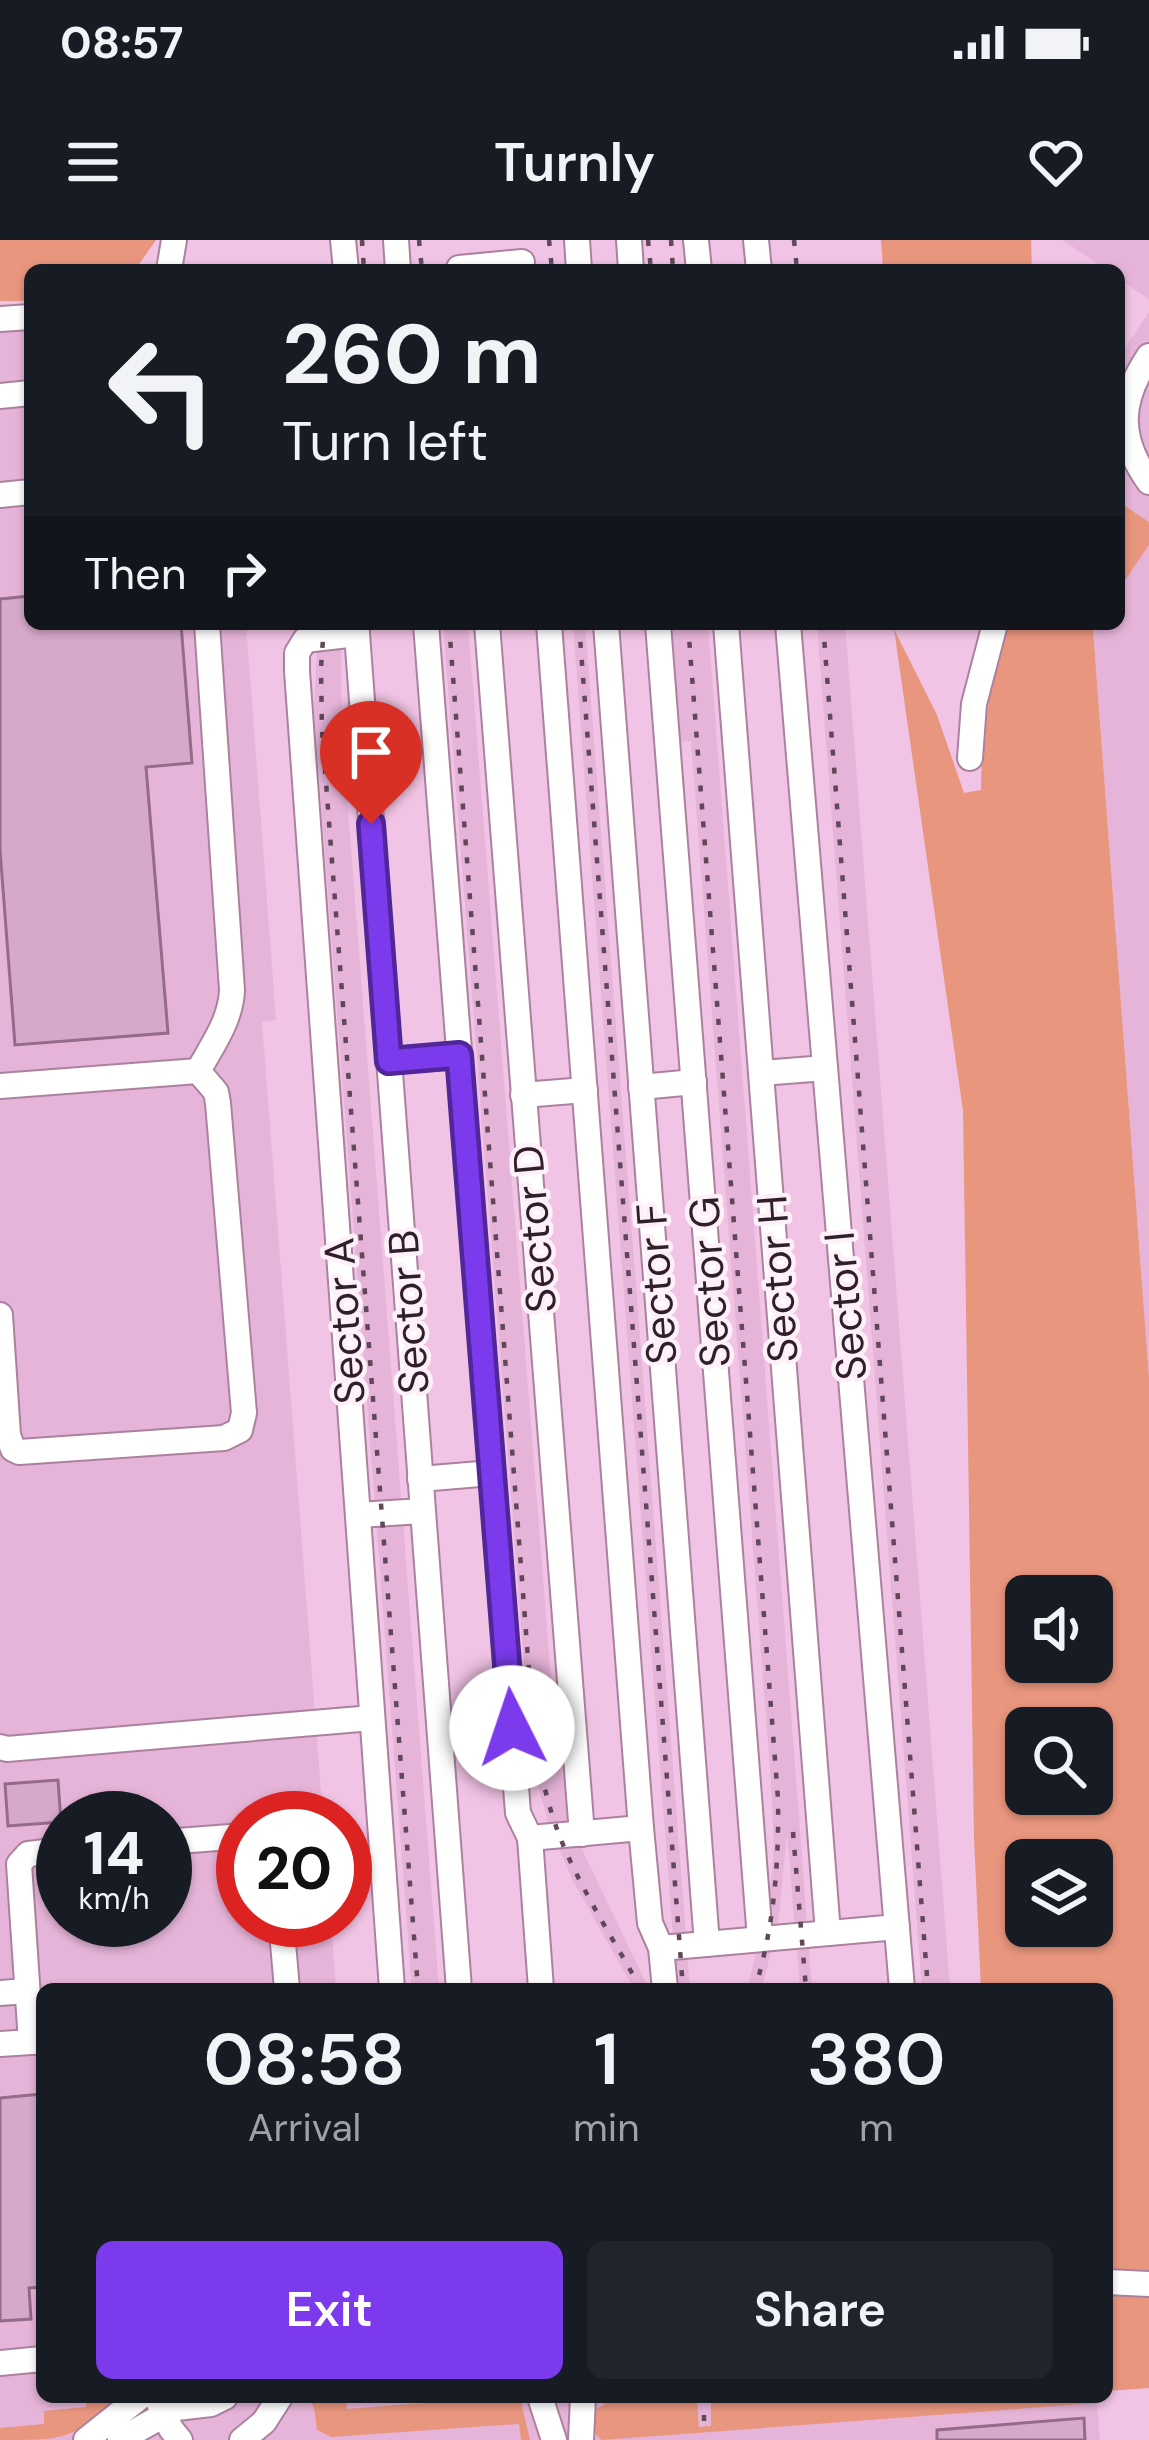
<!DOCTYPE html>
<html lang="en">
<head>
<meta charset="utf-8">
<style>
  body { margin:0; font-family:"DM Sans",sans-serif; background:#20242c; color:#f1f3f6; height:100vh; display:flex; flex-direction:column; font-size:45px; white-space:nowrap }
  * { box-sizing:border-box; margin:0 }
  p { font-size:39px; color:#9ea1a6 }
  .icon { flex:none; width:66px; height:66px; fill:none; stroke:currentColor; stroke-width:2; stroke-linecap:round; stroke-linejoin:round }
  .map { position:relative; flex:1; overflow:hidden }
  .side { position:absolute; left:36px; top:1743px; width:1077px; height:420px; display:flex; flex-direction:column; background:#171b24; border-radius:18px; box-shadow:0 3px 9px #0004 }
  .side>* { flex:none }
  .top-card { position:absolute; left:24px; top:24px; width:1101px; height:366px; border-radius:18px; box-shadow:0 3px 9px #0004; background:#171b24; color:#f1f3f6; overflow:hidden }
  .tools { position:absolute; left:1005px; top:1335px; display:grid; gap:24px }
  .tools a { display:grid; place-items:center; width:108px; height:108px; border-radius:18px; background:#171b24; box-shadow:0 3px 9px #0004; font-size:60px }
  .speed { position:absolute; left:36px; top:1551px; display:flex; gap:24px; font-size:60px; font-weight:700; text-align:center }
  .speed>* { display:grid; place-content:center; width:156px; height:156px; border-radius:50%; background:#171b24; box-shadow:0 3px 9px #0004; line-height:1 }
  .speed small { font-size:30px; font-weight:400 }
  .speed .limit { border:18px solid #d22; background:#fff; color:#111 }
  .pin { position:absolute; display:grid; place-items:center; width:102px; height:102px; color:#fff; margin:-123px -51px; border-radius:50% 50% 50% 0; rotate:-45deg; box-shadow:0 0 12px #0007 }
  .pin .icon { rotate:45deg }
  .me { position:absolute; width:132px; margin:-66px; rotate:356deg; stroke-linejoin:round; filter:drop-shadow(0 0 9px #0008) }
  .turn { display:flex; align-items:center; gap:42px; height:252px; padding:0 60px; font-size:54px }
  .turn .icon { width:156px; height:156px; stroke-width:2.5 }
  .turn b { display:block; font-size:84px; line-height:102px }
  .then { display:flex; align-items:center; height:114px; padding:0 60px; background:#0003; gap:24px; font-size:45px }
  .eta { display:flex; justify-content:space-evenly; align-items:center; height:204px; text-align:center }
  .eta b { font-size:72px; font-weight:600; line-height:84px }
  .action { display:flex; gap:24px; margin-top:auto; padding:24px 60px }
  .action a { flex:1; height:138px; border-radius:18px; background:#7c3aed; color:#fff; font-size:48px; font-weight:600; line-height:138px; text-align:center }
  .action a+a { background:#20242c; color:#f1f3f6 }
  .status { display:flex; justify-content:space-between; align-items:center; height:84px; padding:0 60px; background:#171b24; direction:ltr }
  .status svg { height:33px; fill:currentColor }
  header { display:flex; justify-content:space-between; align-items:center; height:156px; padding:0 60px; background:#171b24; font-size:54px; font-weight:600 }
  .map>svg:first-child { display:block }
  .built { fill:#e6b4d8; fill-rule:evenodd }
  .green { fill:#e9967e; fill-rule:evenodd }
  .building { fill:#d6a9c9; stroke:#946b88; stroke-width:3 }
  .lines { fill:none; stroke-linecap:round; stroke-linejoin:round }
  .minor-casing { stroke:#ac819f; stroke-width:28 }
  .minor { stroke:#fff; stroke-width:24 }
  .rail { stroke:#604859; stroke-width:4.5; stroke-dasharray:6 12; stroke-linecap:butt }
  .route-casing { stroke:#51269a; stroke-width:30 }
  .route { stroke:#7c3aed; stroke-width:21 }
  .labels { text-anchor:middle; stroke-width:9; stroke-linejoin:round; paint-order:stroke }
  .street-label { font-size:42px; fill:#301f2b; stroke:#fef0f9 }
</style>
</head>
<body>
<div class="status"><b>08:57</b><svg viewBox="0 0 49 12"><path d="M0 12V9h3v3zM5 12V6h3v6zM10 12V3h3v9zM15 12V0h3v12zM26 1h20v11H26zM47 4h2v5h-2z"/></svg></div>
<header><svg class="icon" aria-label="menu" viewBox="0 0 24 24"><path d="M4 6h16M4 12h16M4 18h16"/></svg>Turnly<svg class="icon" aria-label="heart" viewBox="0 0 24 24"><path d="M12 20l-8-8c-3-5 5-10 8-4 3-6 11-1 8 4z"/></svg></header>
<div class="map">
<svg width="1149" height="2200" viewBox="0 0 1149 2200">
  <rect width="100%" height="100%" fill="#f1c3e4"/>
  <g class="built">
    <path d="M1063 0H1149V59L1119 39V30H1106Z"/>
    <path d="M1149 72V282L1119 262V117Z"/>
    <path d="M30 85V384H246L276 780 262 782 323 1578H243V1680H331L336 1749H42V2157H1089L1097 2163 1100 2200H0V87ZM63 1578H165V1680H63Z"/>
    <path d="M1149 305V1137L1093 388 1096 384H1119V349Z"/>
    <path d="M318 384H341L342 492 439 1749H412L314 470Z"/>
    <path d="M443 384H468L556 1503 569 1566 585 1616 649 1749H634L573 1641 548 1582 532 1523Z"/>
    <path d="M573 384H585L690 1749H677Z"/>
    <path d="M672 384H708L812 1749H800L787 1592 779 1676 767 1728 761 1749H747L766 1674 771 1643 774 1607 771 1542 691 501 681 502Z"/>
    <path d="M817 384H845L950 1749H922Z"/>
  </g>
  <g class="green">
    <path d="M0 0H156L135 30H30V61H0Z"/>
    <path d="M881 0H1031L1032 30H883Z"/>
    <path d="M1119 262 1149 282V305L1119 349Z"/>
    <path d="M1006 384H1096L1093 389 1149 1138V2148L1107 2151V1749H981L974 1598 963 871 894 389 937 475 964 553 981 550C981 492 992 440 1006 384ZM1026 1356H1092V1422H1026ZM1026 1488H1092V1554H1026ZM1026 1620H1092V1686H1026Z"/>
    <path d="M86 2157H121C69 2200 68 2200 0 2200V2188L44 2184V2171L86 2167Z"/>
    <path d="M308 2157H346L347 2169 462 2160 463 2157H520L530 2200H521L519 2184 331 2197 317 2190 314 2168Z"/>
    <path d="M605 2157H697L699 2187 711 2186V2157H1096L1097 2163 602 2200C590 2193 594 2181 595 2169L604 2165Z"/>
  </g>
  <g class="building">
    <path d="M30 356V384H181L192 523 146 527 168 793 15 805 0 610V359Z"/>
    <path d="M58 1540 61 1582 8 1586 5 1544Z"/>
    <path d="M42 1854V2047L29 2048 31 2079 0 2081V1858Z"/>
    <path d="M1084 2178 1085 2200H937V2190Z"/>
  </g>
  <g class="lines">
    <defs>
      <g id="minor">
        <path d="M343 0 346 30"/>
        <path d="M396 0 398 30"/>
        <path d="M577 0 579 30"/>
        <path d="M629 0 631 30"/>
        <path d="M696 0 699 30"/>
        <path d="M756 0 759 30"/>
        <path d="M459 28 522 22"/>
        <path d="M169 30 174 0"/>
        <path d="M0 79 30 77"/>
        <path d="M1149 116C1119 161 1117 197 1149 242"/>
        <path d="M0 156 30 153"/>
        <path d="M0 255 30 252"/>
        <path d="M356 384 357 394 305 400 297 413V431L392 1749"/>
        <path d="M426 384 518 1573 530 1598 541 1749"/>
        <path d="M487 384 582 1594"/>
        <path d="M549 384 641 1588"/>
        <path d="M606 384 707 1704"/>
        <path d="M658 384 760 1699"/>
        <path d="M726 384 828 1693"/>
        <path d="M788 384 902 1749"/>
        <path d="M357 394 459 1749"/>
        <path d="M970 518 974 464 995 384"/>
        <path d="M389 821 459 816"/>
        <path d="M761 833 825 828"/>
        <path d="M0 846 198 831C212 806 231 780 232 750L207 384"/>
        <path d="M641 847 694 842"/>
        <path d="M523 855 585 850"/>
        <path d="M0 1075 8 1195 13 1209 19 1212 224 1198 240 1190 244 1173 218 863 216 852 198 831"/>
        <path d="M420 1239 492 1233"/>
        <path d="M358 1275 423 1271"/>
        <path d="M0 1507 7 1509 372 1478"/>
        <path d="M530 1598 641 1588 650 1683 661 1708 665 1749"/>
        <path d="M165 1602 243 1596"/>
        <path d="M281 1680 287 1749"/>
        <path d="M661 1708 897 1687"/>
        <path d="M0 1753 27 1751"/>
        <path d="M42 1801 31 1802 19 1624 28 1614 63 1610"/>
        <path d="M0 1804 31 1802"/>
        <path d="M1107 2042 1149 2044"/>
        <path d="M0 2123 42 2119"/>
        <path d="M540 2157 554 2200"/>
        <path d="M158 2161 171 2189 180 2200"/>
        <path d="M86 2200 140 2157"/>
        <path d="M120 2200 176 2168 211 2164 225 2157"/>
        <path d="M242 2200 264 2182 280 2157"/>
        <path d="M581 2200 583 2157"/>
      </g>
    </defs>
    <use href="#minor" class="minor-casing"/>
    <use href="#minor" class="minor"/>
    <g class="rail">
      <path d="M362 0 364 30"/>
      <path d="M419 0 422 30"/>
      <path d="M549 0 552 30"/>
      <path d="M648 0 651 30"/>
      <path d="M671 0 673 30"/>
      <path d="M794 0 797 30"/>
      <path d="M324 384 321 428 322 490 418 1749"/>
      <path d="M449 384 534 1497C541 1535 549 1572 564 1607 585 1656 615 1702 641 1749"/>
      <path d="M579 384 683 1749"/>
      <path d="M688 384 778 1559C779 1625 774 1686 755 1749"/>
      <path d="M823 384 928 1749"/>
      <path d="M793 1592 806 1749"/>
      <path d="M704 2157V2185"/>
    </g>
  </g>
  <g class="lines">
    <defs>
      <path id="route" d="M371 584 389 821 459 815 512 1488"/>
    </defs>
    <use href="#route" class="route-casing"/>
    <use href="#route" class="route"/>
  </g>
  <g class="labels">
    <g class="street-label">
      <text transform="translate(534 989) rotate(-95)" y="15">Sector D</text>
      <text transform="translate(777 1039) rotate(-94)" y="15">Sector H</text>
      <text transform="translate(709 1042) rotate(-94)" y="15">Sector G</text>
      <text transform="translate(656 1044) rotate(-94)" y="15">Sector F</text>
      <text transform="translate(845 1066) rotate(-95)" y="15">Sector I</text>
      <text transform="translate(408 1072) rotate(-94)" y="15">Sector B</text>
      <text transform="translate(344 1081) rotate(-94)" y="15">Sector A</text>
    </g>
  </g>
</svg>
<div class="tools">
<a><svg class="icon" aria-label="sound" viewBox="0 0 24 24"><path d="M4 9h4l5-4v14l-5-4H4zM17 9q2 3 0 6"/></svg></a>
<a><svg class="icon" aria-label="search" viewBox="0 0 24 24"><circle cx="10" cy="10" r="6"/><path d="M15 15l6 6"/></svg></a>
<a><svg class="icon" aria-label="layers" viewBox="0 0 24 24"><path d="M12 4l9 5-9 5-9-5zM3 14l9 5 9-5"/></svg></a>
</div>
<div class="speed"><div>14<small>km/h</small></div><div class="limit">20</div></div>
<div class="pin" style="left:371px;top:584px;background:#d93025"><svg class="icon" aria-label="arrive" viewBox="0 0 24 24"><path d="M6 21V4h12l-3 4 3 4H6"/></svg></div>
<svg class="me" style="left:512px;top:1488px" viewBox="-20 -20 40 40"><circle r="19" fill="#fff"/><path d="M0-13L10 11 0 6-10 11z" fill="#7c3aed"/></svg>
<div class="top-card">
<div class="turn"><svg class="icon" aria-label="left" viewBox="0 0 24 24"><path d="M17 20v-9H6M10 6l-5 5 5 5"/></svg><div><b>260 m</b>Turn left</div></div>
<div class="then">Then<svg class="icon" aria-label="right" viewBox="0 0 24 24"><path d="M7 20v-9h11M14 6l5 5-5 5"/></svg></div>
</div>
<section class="side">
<div class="eta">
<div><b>08:58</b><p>Arrival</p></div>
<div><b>1</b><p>min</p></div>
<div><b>380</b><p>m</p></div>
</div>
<div class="action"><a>Exit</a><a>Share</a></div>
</section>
</div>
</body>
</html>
